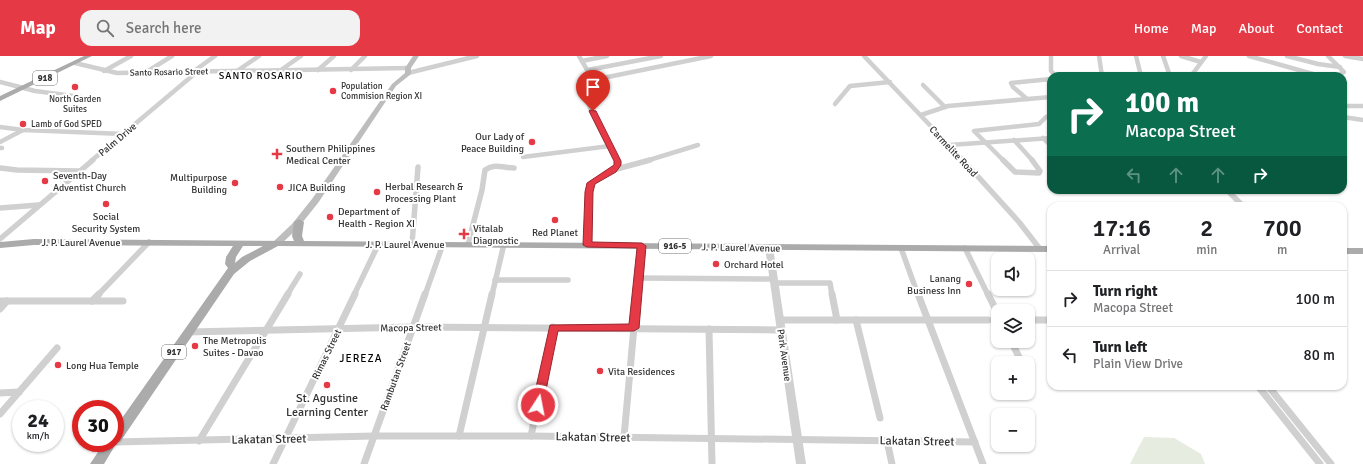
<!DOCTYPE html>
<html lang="en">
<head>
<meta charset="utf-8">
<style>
  body { margin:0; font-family:Signika,sans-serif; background:#f2f2f2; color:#202124; height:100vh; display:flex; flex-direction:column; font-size:15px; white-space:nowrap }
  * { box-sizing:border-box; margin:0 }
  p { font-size:13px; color:#757577 }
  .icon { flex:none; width:22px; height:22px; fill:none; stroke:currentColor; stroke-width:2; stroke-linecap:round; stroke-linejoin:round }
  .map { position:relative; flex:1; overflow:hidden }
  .sheet { position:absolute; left:1047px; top:146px; width:300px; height:188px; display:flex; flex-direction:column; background:#fff; border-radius:12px; box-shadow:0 1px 3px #0004 }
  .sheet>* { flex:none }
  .banner { position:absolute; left:1047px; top:16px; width:300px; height:122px; border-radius:12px; box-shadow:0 1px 3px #0004; background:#0b6e4f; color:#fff; overflow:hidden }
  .controls { position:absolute; left:991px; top:196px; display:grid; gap:8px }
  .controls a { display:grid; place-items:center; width:44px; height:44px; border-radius:8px; background:#fff; box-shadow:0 1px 3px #0004; font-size:20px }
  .speed { position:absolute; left:12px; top:344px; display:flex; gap:8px; font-size:20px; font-weight:700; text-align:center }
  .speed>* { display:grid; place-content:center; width:52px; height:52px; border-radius:50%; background:#fff; box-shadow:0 1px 3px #0004; line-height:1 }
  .speed small { font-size:10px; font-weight:400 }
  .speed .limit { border:6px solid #d22; background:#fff; color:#111 }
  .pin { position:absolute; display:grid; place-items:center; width:34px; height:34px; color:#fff; margin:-41px -17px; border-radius:50% 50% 50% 0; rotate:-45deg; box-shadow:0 0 4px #0007 }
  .pin .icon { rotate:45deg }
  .me { position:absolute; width:44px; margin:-22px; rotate:11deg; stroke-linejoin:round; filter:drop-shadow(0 0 3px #0008) }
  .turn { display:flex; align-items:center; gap:14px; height:84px; padding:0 12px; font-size:18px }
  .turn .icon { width:52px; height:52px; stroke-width:2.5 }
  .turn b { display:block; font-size:28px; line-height:34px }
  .lanes { display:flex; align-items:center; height:38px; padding:0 12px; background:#0003; justify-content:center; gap:20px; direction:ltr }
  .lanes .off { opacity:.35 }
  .eta { display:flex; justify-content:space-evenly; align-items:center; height:68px; text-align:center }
  .eta b { font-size:24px; font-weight:600; line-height:28px }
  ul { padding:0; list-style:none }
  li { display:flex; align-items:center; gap:12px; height:56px; padding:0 12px; border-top:1px solid #e0e0e0 }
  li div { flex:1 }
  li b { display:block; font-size:15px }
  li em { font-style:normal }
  header { display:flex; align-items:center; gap:24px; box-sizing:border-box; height:56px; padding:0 20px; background:#e63946; color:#fff }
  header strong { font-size:19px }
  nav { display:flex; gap:22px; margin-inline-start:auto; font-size:14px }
  .search { width:280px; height:36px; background:#f2f2f2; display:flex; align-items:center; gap:10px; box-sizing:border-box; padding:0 14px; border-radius:12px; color:#757577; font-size:15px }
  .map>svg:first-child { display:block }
  .green { fill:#e6ecdf }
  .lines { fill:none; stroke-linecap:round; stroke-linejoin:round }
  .minor-far2 { stroke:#d0d0d0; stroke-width:4.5 }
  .minor-far1 { stroke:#d0d0d0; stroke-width:5.5 }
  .minor { stroke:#d0d0d0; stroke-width:7 }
  .tertiary { fill:#d0d0d0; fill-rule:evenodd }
  .secondary { fill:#bdbdbd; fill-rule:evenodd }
  .primary { fill:#ababab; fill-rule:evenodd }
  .route { fill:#e63946; stroke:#96252e }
  .poi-dot { fill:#e63946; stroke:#fff; stroke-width:1.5 }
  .labels { text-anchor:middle; stroke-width:4; stroke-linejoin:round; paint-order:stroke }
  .far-street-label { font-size:9px; fill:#333; stroke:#fff }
  .shield { fill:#fff; stroke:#707070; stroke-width:1 }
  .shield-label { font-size:9px; font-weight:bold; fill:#333 }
  .far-poi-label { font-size:9px; fill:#333; stroke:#fff; text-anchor:start }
  .far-quarter-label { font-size:10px; letter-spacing:1px; fill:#000; stroke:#fff }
  .poi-label { font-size:10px; fill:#333; stroke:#fff; text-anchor:start }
  .street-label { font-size:10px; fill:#333; stroke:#fff }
  .neighbourhood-label { font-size:11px; letter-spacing:1px; fill:#000; stroke:#fff }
  .near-poi-label { font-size:12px; fill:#333; stroke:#fff }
  .near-street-label { font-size:12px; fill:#333; stroke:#fff }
</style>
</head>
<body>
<header>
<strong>Map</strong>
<div class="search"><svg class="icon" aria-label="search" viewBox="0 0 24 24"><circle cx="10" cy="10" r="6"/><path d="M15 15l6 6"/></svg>Search here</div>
<nav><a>Home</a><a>Map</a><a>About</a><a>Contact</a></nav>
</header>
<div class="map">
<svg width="1363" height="408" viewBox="0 0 1363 408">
  <rect width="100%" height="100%" fill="#fff"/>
  <path class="green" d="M1144 381 1174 382 1201 398 1205 408H1130Z"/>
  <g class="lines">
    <g class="minor-far2">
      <path d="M579 0 593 24"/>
      <path d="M864 0 964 105"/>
      <path d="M1051 0V15L1056 20"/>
      <path d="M1099 0 1102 20"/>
      <path d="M1136 0 1141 20"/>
      <path d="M1163 0 1170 20"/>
      <path d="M1181 0 1201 6"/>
      <path d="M1249 0 1320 20"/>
      <path d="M1287 0 1318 8 1340 11"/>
      <path d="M1328 0 1344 16 1336 20"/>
      <path d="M1345 0 1363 3"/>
      <path d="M582 5 607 0"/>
      <path d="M75 7 117 17 408 12"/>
      <path d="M281 14 301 0"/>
      <path d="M318 14 334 0"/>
      <path d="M351 14 365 0"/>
      <path d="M588 14 661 0"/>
      <path d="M104 15 131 0"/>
      <path d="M148 15 172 0"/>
      <path d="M194 15 215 0"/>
      <path d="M237 15 259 0"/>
      <path d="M408 17 477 0"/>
      <path d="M1191 20 1206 0"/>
      <path d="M593 24 711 0"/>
      <path d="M593 24C590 27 587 30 586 34 584 48 610 91 617 105"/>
      <path d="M0 26 35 35 81 41"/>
      <path d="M923 29 945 51"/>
      <path d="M1027 43 1013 31 1011 27 1051 23"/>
      <path d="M835 48 850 30 890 26"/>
      <path d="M1343 50H1363"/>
      <path d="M921 59 948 50 1051 41"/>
      <path d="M1343 61 1363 64"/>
      <path d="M0 71 23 74 124 78"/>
      <path d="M1043 82 1051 90"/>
      <path d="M1014 84 1033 105"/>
      <path d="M0 86 23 74"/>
      <path d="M949 89 1051 82"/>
      <path d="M0 92H2"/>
      <path d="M523 101 610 90"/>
      <path d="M91 105 198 15"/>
      <path d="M646 105 698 89"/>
      <path d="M1004 105 974 75 1039 68 1046 61 1051 60"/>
    </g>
    <g class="minor-far1">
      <path d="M963 104 1019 166 1040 193"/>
      <path d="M1003 104 1015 116 1039 117 1040 115 1032 104"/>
      <path d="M0 112 17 114 79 115"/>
      <path d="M613 114 650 104"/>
      <path d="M1227 134 1243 150"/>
      <path d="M0 152 39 149"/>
      <path d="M0 183 93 104"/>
      <path d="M412 188 418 111"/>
      <path d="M468 188 482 134 485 114C495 107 503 112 514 112"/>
      <path d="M587 189 589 136 591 127 613 114 618 109 617 104"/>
      <path d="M901 192 918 239"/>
      <path d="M965 192 988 239"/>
      <path d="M638 222 774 223"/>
      <path d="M495 224H568"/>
      <path d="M774 227H830L832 239"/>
      <path d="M98 239 149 186"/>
      <path d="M287 239 300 218"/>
      <path d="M354 239 379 187"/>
      <path d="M425 239 443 188"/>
      <path d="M492 239 504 188"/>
      <path d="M637 239 641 190"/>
    </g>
    <g class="minor">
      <path d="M832 238 837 264"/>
      <path d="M918 238 983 408"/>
      <path d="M988 238 998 258"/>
      <path d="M0 245H123"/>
      <path d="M92 245 99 238"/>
      <path d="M0 253 7 245"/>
      <path d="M780 264H988"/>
      <path d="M856 264 880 362"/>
      <path d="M1028 264H1051"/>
      <path d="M709 273 712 408"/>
      <path d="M188 276 413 271 781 274"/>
      <path d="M1011 285 1021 305"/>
      <path d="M1258 330 1320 408"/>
      <path d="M1268 330 1331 408"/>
      <path d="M0 337 19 336"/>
      <path d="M0 358 57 292"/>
      <path d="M459 380 492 238"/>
      <path d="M531 380 553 271"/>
      <path d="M624 381 637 238"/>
      <path d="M199 385 288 238"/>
      <path d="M887 385 892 408"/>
      <path d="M115 386 374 380H531L975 386"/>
      <path d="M273 408 355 238"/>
      <path d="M364 408 425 238"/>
    </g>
    <path class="tertiary" d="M766 189H772L773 191 806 408H796L765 191Z"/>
    <path class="secondary" d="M413 0H419L411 12V18L396 30 318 147 298 172 280 189H274L273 187 274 185 292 168 312 143 392 28 405 17V12Z"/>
    <g class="primary">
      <path d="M84 0H92L0 45V40Z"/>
      <path d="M299 163 304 166 302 180 304 185 1051 190V196L278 190 250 205 234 218 120 386H117L104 408H90L104 387H115V372L228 212 225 208 226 201 233 190 34 189 0 192V186L34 183 294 185 292 180 294 166ZM243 190H263L242 201 235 207 236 201Z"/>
      <rect x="1343" y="192" width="20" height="6"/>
    </g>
  </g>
  <path class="route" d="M590 54 596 55 621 105V109L616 116 595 128 593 136 592 186 642 187 646 190 639 272 634 275H558L543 349 542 352 538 353 533 352 532 349 550 269 629 268 637 192 587 191 583 189 585 136 587 127 614 109V105L589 55Z"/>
  <g class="poi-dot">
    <circle cx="75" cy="31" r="4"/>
    <circle cx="333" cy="35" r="4"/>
    <circle cx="23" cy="68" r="4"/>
    <circle cx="532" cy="86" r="4"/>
    <path d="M275 92h4v4h4v4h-4v4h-4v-4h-4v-4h4z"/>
    <circle cx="45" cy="125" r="4"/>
    <circle cx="235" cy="127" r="4"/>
    <circle cx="280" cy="131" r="4"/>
    <circle cx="377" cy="136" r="4"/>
    <circle cx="106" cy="148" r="4"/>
    <circle cx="330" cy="161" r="4"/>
    <circle cx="555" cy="164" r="4"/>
    <path d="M462 172h4v4h4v4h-4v4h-4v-4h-4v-4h4z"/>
    <circle cx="716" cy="208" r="4"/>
    <circle cx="969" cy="228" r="4"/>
    <circle cx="195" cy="290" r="4"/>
    <circle cx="58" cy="309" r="4"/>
    <circle cx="600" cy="315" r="4"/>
    <circle cx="327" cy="329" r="4"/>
  </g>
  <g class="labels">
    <g class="far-street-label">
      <text transform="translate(169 16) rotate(-1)" y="3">Santo Rosario Street</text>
    </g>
    <g class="shield">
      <rect x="33" y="15" width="24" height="14" rx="3"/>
      <rect x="659" y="183" width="32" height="14" rx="3"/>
      <rect x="162" y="289" width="24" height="14" rx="3"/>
    </g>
    <g class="shield-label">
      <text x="45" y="25">918</text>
      <text x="675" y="193">916-5</text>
      <text x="174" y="299">917</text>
    </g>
    <g class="far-poi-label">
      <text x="341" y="33">Population<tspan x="341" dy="10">Commision Region XI</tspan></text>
      <text x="75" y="46" text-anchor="middle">North Garden<tspan x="75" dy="10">Suites</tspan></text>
      <text x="31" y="71">Lamb of God SPED</text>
    </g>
    <g class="far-quarter-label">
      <text x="261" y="23">SANTO ROSARIO</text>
    </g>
    <g class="poi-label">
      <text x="524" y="84" text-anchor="end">Our Lady of<tspan x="524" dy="12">Peace Building</tspan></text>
      <text x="286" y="96">Southern Philippines<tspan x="286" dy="12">Medical Center</tspan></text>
      <text x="53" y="123">Seventh-Day<tspan x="53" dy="12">Adventist Church</tspan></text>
      <text x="227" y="125" text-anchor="end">Multipurpose<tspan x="227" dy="12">Building</tspan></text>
      <text x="385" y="134">Herbal Research &amp;<tspan x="385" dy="12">Processing Plant</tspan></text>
      <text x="288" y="135">JICA Building</text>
      <text x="338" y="159">Department of<tspan x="338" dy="12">Health - Region XI</tspan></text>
      <text x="106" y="164" text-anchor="middle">Social<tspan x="106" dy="12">Security System</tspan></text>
      <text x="473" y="176">Vitalab<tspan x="473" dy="12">Diagnostic</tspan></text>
      <text x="555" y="180" text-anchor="middle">Red Planet</text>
      <text x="724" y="212">Orchard Hotel</text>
      <text x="961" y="226" text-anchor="end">Lanang<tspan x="961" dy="12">Business Inn</tspan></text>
      <text x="203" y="288">The Metropolis<tspan x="203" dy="12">Suites - Davao</tspan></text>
      <text x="66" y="313">Long Hua Temple</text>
      <text x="608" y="319">Vita Residences</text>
    </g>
    <g class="street-label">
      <text transform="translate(117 83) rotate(-40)" y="4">Palm Drive</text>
      <text transform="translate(954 95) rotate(47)" y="4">Carmelite Road</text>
      <text x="81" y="190">J. P. Laurel Avenue</text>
      <text x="405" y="192">J. P. Laurel Avenue</text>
      <text transform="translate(741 191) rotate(1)" y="4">J. P. Laurel Avenue</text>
      <text transform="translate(411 271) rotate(-1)" y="4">Macopa Street</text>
      <text transform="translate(326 298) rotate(-64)" y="4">Rimas Street</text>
      <text transform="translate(785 299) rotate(82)" y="4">Park Avenue</text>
      <text transform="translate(395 320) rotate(-70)" y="4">Rambutan Street</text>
    </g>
    <g class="neighbourhood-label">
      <text x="361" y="306">JEREZA</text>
    </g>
    <g class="near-poi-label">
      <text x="327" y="346">St. Agustine<tspan x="327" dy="14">Learning Center</tspan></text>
    </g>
    <g class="near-street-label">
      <text transform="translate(593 381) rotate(1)" y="4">Lakatan Street</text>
      <text transform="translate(269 383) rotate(-1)" y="4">Lakatan Street</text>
      <text transform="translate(917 385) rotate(1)" y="4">Lakatan Street</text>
    </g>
  </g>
</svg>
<div class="controls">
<a><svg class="icon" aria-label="sound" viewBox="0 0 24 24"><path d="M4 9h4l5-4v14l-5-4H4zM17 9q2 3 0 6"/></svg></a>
<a><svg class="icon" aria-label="layers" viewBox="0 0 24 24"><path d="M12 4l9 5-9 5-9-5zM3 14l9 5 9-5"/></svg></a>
<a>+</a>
<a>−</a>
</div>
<div class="speed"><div>24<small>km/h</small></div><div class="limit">30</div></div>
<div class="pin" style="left:593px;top:55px;background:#d93025"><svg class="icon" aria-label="arrive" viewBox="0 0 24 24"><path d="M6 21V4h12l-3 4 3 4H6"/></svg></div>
<svg class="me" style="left:538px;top:349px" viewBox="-20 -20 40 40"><circle r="17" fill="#e63946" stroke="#fff" stroke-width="3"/><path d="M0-11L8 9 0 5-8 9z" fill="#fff"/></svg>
<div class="banner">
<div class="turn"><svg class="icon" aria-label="right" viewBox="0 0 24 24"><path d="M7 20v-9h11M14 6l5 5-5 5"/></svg><div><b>100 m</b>Macopa Street</div></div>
<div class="lanes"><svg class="icon off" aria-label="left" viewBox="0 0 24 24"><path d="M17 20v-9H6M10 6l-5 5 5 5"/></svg><svg class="icon off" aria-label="ahead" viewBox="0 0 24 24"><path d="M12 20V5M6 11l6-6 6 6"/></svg><svg class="icon off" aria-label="ahead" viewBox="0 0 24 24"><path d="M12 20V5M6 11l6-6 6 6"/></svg><svg class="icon" aria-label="right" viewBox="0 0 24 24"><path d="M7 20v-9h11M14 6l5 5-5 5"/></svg></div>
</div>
<section class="sheet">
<div class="eta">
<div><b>17:16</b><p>Arrival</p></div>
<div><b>2</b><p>min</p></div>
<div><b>700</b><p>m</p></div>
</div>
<ul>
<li><svg class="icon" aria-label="right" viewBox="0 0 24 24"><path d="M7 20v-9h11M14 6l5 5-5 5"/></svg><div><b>Turn right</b><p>Macopa Street</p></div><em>100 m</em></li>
<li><svg class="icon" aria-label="left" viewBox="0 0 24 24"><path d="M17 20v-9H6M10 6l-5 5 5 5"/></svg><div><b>Turn left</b><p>Plain View Drive</p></div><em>80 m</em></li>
</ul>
</section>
</div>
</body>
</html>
